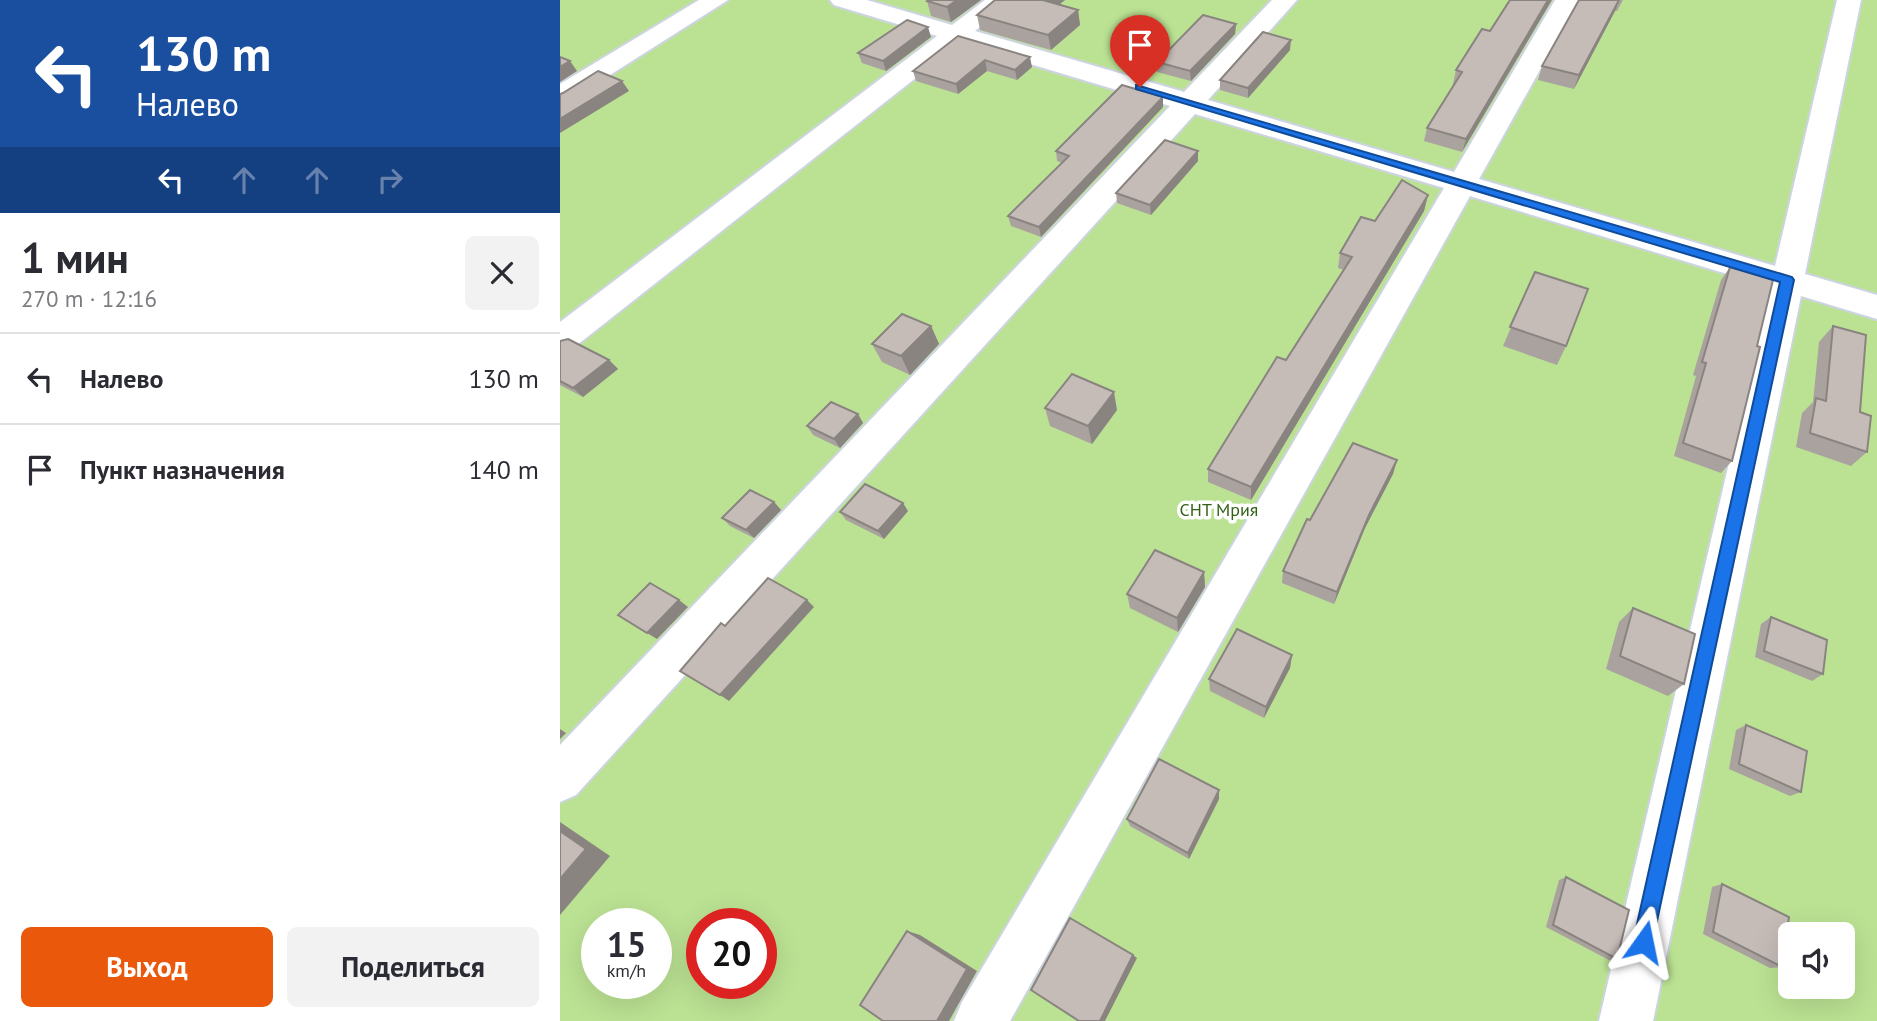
<!DOCTYPE html>
<html lang="ru">
<head>
<meta charset="utf-8">
<style>
  body { margin:0; font-family:"PT Sans",sans-serif; background:#f2f2f3; color:#2b2b33; height:100vh; display:flex; flex-direction:column; font-size:26px; white-space:nowrap }
  * { box-sizing:border-box; margin:0 }
  p { font-size:23px; color:#7c7c81 }
  .icon { flex:none; width:38px; height:38px; fill:none; stroke:currentColor; stroke-width:2; stroke-linecap:round; stroke-linejoin:round }
  .map { position:relative; flex:1; overflow:hidden }
  .sheet { display:flex; flex-direction:column; background:#fff; width:560px }
  .sheet>* { flex:none }
  .top-card { background:#1a4fa0; color:#fff; overflow:hidden }
  .tools { position:absolute; left:1218px; top:922px; display:grid; gap:14px }
  .tools a { display:grid; place-items:center; width:77px; height:77px; border-radius:10px; background:#fff; box-shadow:0 7px 28px #0002; font-size:35px }
  .speed { position:absolute; left:21px; top:908px; display:flex; gap:14px; font-size:35px; font-weight:700; text-align:center }
  .speed>* { display:grid; place-content:center; width:91px; height:91px; border-radius:50%; background:#fff; box-shadow:0 7px 28px #0002; line-height:1 }
  .speed small { font-size:18px; font-weight:400 }
  .speed .limit { border:10px solid #d22; background:#fff; color:#111 }
  .pin { position:absolute; display:grid; place-items:center; width:60px; height:60px; color:#fff; margin:-72px -30px; border-radius:50% 50% 50% 0; rotate:-45deg; box-shadow:0 0 7px #0007 }
  .pin .icon { rotate:45deg }
  .me { position:absolute; width:77px; margin:-38px; rotate:12deg; stroke-linejoin:round; filter:drop-shadow(0 0 5px #0008) }
  .turn { display:flex; align-items:center; gap:24px; height:147px; padding:0 21px; font-size:32px }
  .turn .icon { width:91px; height:91px; stroke-width:2.5 }
  .turn b { display:block; font-size:49px; line-height:60px }
  .lanes { display:flex; align-items:center; height:66px; padding:0 21px; background:#0003; justify-content:center; gap:35px; direction:ltr }
  .lanes .off { opacity:.35 }
  .round { display:grid; place-items:center; flex:none; width:74px; height:74px; border-radius:10px; background:#f2f2f3 }
  .summary { display:flex; align-items:center; justify-content:space-between; height:119px; padding:0 21px }
  h1 { font-size:42px; font-weight:700; line-height:52px }
  .cta { display:flex; gap:14px; margin-top:auto; padding:14px 21px }
  .cta a { flex:1; height:80px; border-radius:10px; background:#ea580c; color:#fff; font-size:28px; font-weight:700; line-height:80px; text-align:center }
  .cta a+a { background:#f2f2f3; color:#2b2b33 }
  ul { padding:0; list-style:none }
  li { display:flex; align-items:center; gap:21px; height:91px; padding:0 21px; border-top:2px solid #e1e1e2 }
  li div { flex:1 }
  li b { display:block; font-size:26px }
  li em { font-style:normal }
  main { display:flex; flex:1; min-height:0 }
  .map>svg:first-child { display:block }
  .green { fill:#bbe293; fill-rule:evenodd }
  .lines { fill:none; stroke-linecap:round; stroke-linejoin:round }
  .minor-casing { stroke:#cdd4e1; stroke-width:4 }
  .minor { fill:#fff; fill-rule:evenodd }
  .wall { fill:#a9a29e }
  .shaded-wall { fill:#8a8481 }
  .building { fill:#c5bcb8; stroke:#8a8481; stroke-width:2 }
  .route { fill:#1a73e8; stroke:#114b97; stroke-width:2 }
  .labels { text-anchor:middle; stroke-width:7; stroke-linejoin:round; paint-order:stroke }
  .park-label { font-size:18px; fill:#346218; stroke:#fff }
</style>
</head>
<body>
<main>
<section class="sheet">
<div class="top-card">
<div class="turn"><svg class="icon" aria-label="left" viewBox="0 0 24 24"><path d="M17 20v-9H6M10 6l-5 5 5 5"/></svg><div><b>130 m</b>Налево</div></div>
<div class="lanes"><svg class="icon" aria-label="left" viewBox="0 0 24 24"><path d="M17 20v-9H6M10 6l-5 5 5 5"/></svg><svg class="icon off" aria-label="ahead" viewBox="0 0 24 24"><path d="M12 20V5M6 11l6-6 6 6"/></svg><svg class="icon off" aria-label="ahead" viewBox="0 0 24 24"><path d="M12 20V5M6 11l6-6 6 6"/></svg><svg class="icon off" aria-label="right" viewBox="0 0 24 24"><path d="M7 20v-9h11M14 6l5 5-5 5"/></svg></div>
</div>
<div class="summary"><div><h1>1 мин</h1><p>270 m · 12:16</p></div><a class="round"><svg class="icon" aria-label="close" viewBox="0 0 24 24"><path d="M6 6l12 12M18 6L6 18"/></svg></a></div>
<ul>
<li><svg class="icon" aria-label="left" viewBox="0 0 24 24"><path d="M17 20v-9H6M10 6l-5 5 5 5"/></svg><div><b>Налево</b></div><em>130 m</em></li>
<li><svg class="icon" aria-label="arrive" viewBox="0 0 24 24"><path d="M6 21V4h12l-3 4 3 4H6"/></svg><div><b>Пункт назначения</b></div><em>140 m</em></li>
</ul>
<div class="cta"><a>Выход</a><a>Поделиться</a></div>
</section>
<div class="map">
<svg width="1317" height="1021" viewBox="0 0 1317 1021">
  <rect width="100%" height="100%" fill="#eadfd8"/>
  <path class="green" d="M0 0H1317V1021H0ZM37 924H96V984H37ZM142 924H201V984H142ZM1230 934H1283V987H1230Z"/>
  <g class="lines">
    <defs>
      <g id="minor">
        <path d="M139 0H168L9 101 0 103V84Z"/>
        <path d="M270 0H307L392 25 425 0H452L415 31 624 92 712 0H737L648 100 894 172 995 0H1019L919 179 1215 266 1277 0H1301L1245 274 1317 295V319L1241 296 1093 1021H1039L1210 287 910 196 450 1021H394L402 1002 884 188 635 114 16 795 0 802V745L610 106 400 43 12 349 0 352V322L377 36 274 5Z"/>
      </g>
    </defs>
    <use href="#minor" class="minor-casing"/>
    <use href="#minor" class="minor"/>
  </g>
  <g class="wall">
    <path d="M368 0H421L391 22 371 16 367 1Z"/>
    <path d="M435 0H505L499 5 518 10 520 25 491 50 420 30 417 15Z"/>
    <path d="M950 0 902 152 864 141 867 128 894 85 893 84 896 70 930 31Z"/>
    <path d="M1019 0H1063L1057 11H1055L1014 89 978 80 982 66Z"/>
    <path d="M676 24 675 34 631 81 597 72V62Z"/>
    <path d="M398 36 472 67 457 80 427 71 398 94 356 81 353 71Z"/>
    <path d="M371 37 326 71 302 63 298 53Z"/>
    <path d="M730 50 688 98 660 90V80Z"/>
    <path d="M603 107 481 237 451 226 448 216 502 163 497 161 496 151Z"/>
    <path d="M638 151V161L591 215 557 203 556 193Z"/>
    <path d="M868 195 864 211 691 500 648 482V469L726 360 784 270 778 268 780 253 815 221Z"/>
    <path d="M1170 267 1197 346 1172 461 1161 473 1114 456 1136 376 1133 375 1161 280Z"/>
    <path d="M975 272 1006 346 997 365 943 346Z"/>
    <path d="M371 326 379 344 350 375 322 362 312 344Z"/>
    <path d="M1273 326 1300 412 1307 452 1291 466 1236 447 1242 413 1253 402 1259 342Z"/>
    <path d="M0 341 49 360 58 369 23 397 0 385Z"/>
    <path d="M485 408 557 410 532 444 490 426Z"/>
    <path d="M298 414 303 423 280 448 253 435 247 426Z"/>
    <path d="M837 460 833 474 805 528 774 604 722 583 723 571 750 520Z"/>
    <path d="M214 502 221 510 194 538 170 526 162 518Z"/>
    <path d="M348 511 324 539 286 520 280 512Z"/>
    <path d="M644 572 645 587 618 632 570 608 567 594Z"/>
    <path d="M1073 608 1124 684 1108 696 1046 669 1059 622Z"/>
    <path d="M1211 617 1263 674 1252 681 1195 657 1201 624Z"/>
    <path d="M732 655 730 668 704 718 650 691 649 679Z"/>
    <path d="M1186 725 1241 792 1230 796 1169 769 1176 730Z"/>
    <path d="M659 799 629 859 570 826 567 819Z"/>
    <path d="M1006 877 1057 959 1049 960 986 927 999 880Z"/>
    <path d="M1162 884 1222 967 1210 968 1143 934 1152 887Z"/>
  </g>
  <g class="shaded-wall">
    <path d="M397 0H421L391 22 387 7Z"/>
    <path d="M483 0H505L485 15Z"/>
    <path d="M988 0H992L902 152 906 139Z"/>
    <path d="M1059 0 1055 11 1014 89 1019 75Z"/>
    <path d="M518 10 520 25 491 50 488 35Z"/>
    <path d="M676 24 675 34 631 81 630 71Z"/>
    <path d="M368 27 371 37 326 71 323 61Z"/>
    <path d="M731 40 730 50 688 98V88Z"/>
    <path d="M470 57 472 67 457 80 455 70Z"/>
    <path d="M425 60 427 71 398 94 396 84Z"/>
    <path d="M10 61 17 71 0 82V67Z"/>
    <path d="M62 81 69 91 0 133V119Z"/>
    <path d="M603 97V107L481 237 479 227Z"/>
    <path d="M638 151V161L591 215 590 205Z"/>
    <path d="M868 195 864 211 691 500V487Z"/>
    <path d="M371 326 379 344 350 375 341 356Z"/>
    <path d="M49 360 58 369 23 397 13 388Z"/>
    <path d="M554 392 557 410 532 444 528 426Z"/>
    <path d="M298 414 303 423 280 448 274 439Z"/>
    <path d="M837 460 833 474 805 528 774 604 777 592 809 515Z"/>
    <path d="M214 502 221 510 194 538 186 530Z"/>
    <path d="M343 503 348 511 324 539 318 531Z"/>
    <path d="M644 572 645 587 618 632 617 618Z"/>
    <path d="M119 600 128 607 97 639 87 633Z"/>
    <path d="M247 600 254 607 169 701 160 695Z"/>
    <path d="M732 655 730 668 704 718 706 707Z"/>
    <path d="M0 729 6 733 0 739Z"/>
    <path d="M659 790V799L629 859 628 853Z"/>
    <path d="M0 822 50 856 0 915Z"/>
    <path d="M347 931 360 935 417 971 389 1021H377Z"/>
    <path d="M573 955 577 958 545 1021H540Z"/>
  </g>
  <g class="building">
    <path d="M368 0H397L387 7 367 1Z"/>
    <path d="M435 0H483L518 10 488 35 417 15Z"/>
    <path d="M950 0H988L906 139 867 128 902 72 896 70 922 29 930 31Z"/>
    <path d="M1019 0H1059L1019 75 982 66Z"/>
    <path d="M643 15 676 24 630 71 597 62Z"/>
    <path d="M347 20 368 27 323 61 298 53Z"/>
    <path d="M703 32 731 40 688 88 660 80Z"/>
    <path d="M398 36 470 57 455 70 425 60 396 84 353 71Z"/>
    <path d="M0 57 10 61 0 67Z"/>
    <path d="M38 71 62 81 0 119V94L3 93Z"/>
    <path d="M562 85 603 97 479 227 448 216 509 156 496 151Z"/>
    <path d="M605 140 638 151 590 205 556 193Z"/>
    <path d="M842 180 868 195 691 487 648 469 717 357 726 360 792 257 780 253 801 217 815 221Z"/>
    <path d="M1170 267 1213 280 1197 346 1200 347 1172 461 1123 443 1146 363 1142 362Z"/>
    <path d="M975 272 1028 289 1006 346 950 327Z"/>
    <path d="M342 314 371 326 341 356 312 344Z"/>
    <path d="M1273 326 1306 335 1300 412 1311 416 1307 452 1250 433 1256 398 1266 401Z"/>
    <path d="M8 339 49 360 13 388 0 381V341Z"/>
    <path d="M512 374 554 392 528 426 485 408Z"/>
    <path d="M271 402 298 414 274 439 247 426Z"/>
    <path d="M793 443 837 460 809 515 777 592 723 571 747 519 750 520Z"/>
    <path d="M305 484 343 503 318 531 280 512Z"/>
    <path d="M190 490 214 502 186 530 162 518Z"/>
    <path d="M595 550 644 572 617 618 567 594Z"/>
    <path d="M208 578 247 600 160 695 120 671 161 623 165 626Z"/>
    <path d="M90 583 119 600 87 633 58 615Z"/>
    <path d="M1073 608 1135 634 1124 684 1060 656Z"/>
    <path d="M1211 617 1267 640 1263 674 1204 651Z"/>
    <path d="M677 629 732 655 706 707 649 679Z"/>
    <path d="M1186 725 1247 751 1241 792 1179 764Z"/>
    <path d="M599 759 659 790 628 853 567 819Z"/>
    <path d="M0 831 26 849 0 879Z"/>
    <path d="M1006 877 1069 910 1057 959 993 925Z"/>
    <path d="M1162 884 1229 917 1222 967 1153 932Z"/>
    <path d="M510 918 573 955 540 1021H519L471 990Z"/>
    <path d="M347 931 407 969 377 1021H323L300 1005Z"/>
  </g>
  <path class="route" d="M576 85 1232 277 1234 280 1091 949 1084 952 1076 949 1073 942 1220 282 576 89Z"/>
  <g class="labels">
    <g class="park-label">
      <text x="659" y="516">СНТ Мрия</text>
    </g>
  </g>
</svg>
<div class="tools">
<a><svg class="icon" aria-label="sound" viewBox="0 0 24 24"><path d="M4 9h4l5-4v14l-5-4H4zM17 9q2 3 0 6"/></svg></a>
</div>
<div class="speed"><div>15<small>km/h</small></div><div class="limit">20</div></div>
<div class="pin" style="left:580px;top:87px;background:#d93025"><svg class="icon" aria-label="arrive" viewBox="0 0 24 24"><path d="M6 21V4h12l-3 4 3 4H6"/></svg></div>
<svg class="me" style="left:1084px;top:942px" viewBox="-20 -20 40 40"><path d="M0-17L14 15 0 8-14 15z" fill="#1a73e8" stroke="#fff" stroke-width="4"/></svg>
</div>
</main>
</body>
</html>
